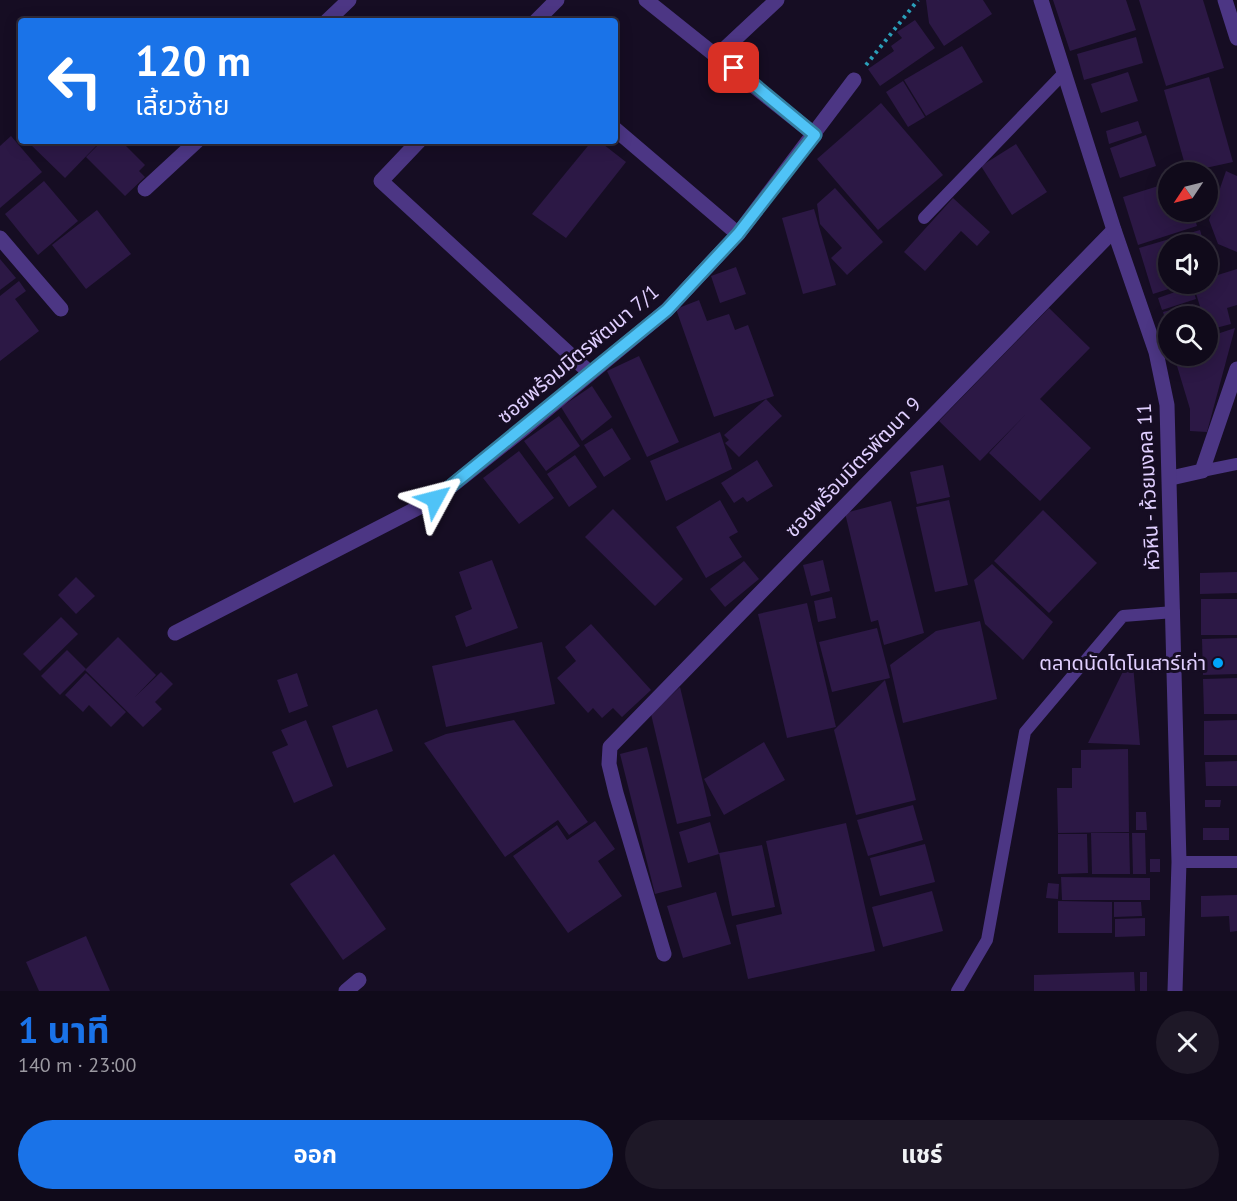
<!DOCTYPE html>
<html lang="th">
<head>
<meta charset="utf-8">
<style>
  body { margin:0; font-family:"PT Sans","Noto Sans Thai",sans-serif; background:#1e1827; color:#f1f3f6; height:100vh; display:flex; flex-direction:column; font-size:22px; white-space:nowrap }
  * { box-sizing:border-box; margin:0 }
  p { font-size:20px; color:#9c9aa2 }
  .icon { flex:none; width:33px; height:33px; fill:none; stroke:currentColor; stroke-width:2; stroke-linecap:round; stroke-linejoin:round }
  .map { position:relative; height:991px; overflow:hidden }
  .sheet { display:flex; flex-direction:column; background:#100a1a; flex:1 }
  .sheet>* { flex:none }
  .guide { position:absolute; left:18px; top:18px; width:600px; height:126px; border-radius:6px; box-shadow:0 3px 15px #0003,0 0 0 2px #302b39; background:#1a73e8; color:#fff; overflow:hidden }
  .needle { width:39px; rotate:235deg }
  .controls { position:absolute; left:1158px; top:162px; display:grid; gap:12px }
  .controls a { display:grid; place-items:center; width:60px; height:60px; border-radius:50%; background:#100a1a; box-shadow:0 3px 15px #0003,0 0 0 2px #302b39; font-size:30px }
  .pin { position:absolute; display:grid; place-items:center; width:51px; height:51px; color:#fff; margin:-26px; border-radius:12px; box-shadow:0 3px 9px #0006 }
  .me { position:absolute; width:66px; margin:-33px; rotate:52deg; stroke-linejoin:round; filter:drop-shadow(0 0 4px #0008) }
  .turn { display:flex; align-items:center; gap:21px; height:126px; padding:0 18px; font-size:27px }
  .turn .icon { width:78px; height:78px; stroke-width:2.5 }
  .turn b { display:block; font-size:42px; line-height:51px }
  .round { display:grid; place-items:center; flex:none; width:63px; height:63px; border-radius:32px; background:#1e1827 }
  .summary { display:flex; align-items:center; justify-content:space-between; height:102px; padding:0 18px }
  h1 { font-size:36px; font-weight:700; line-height:45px; color:#1a73e8 }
  .button { display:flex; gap:12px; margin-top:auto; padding:12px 18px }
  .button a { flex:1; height:69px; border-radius:36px; background:#1a73e8; color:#fff; font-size:24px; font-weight:700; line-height:69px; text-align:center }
  .button a+a { background:#1e1827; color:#f1f3f6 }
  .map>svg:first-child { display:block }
  .building { fill:#2c1845 }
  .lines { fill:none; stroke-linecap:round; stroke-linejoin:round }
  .path { stroke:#2a9fb9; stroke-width:4; stroke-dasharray:3 4.5; stroke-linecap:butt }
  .service { stroke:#4c3684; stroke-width:12 }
  .minor { stroke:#4c3684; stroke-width:15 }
  .tertiary { stroke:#4c3684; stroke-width:15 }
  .route-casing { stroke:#337fa1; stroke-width:15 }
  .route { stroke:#4fc3f7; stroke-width:10 }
  .poi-dot { fill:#00a5fa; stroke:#160d23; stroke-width:2 }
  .labels { text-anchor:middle; stroke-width:6; stroke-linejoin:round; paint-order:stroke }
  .street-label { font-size:20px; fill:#e0cfff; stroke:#160d23 }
  .poi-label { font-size:20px; fill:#e0cfff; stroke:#160d23; text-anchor:end }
</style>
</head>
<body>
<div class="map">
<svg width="1237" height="991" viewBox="0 0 1237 991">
  <rect width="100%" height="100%" fill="#160d23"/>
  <g class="building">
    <path d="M926 0H983L992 14 944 46 929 23Z"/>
    <path d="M1053 0H1126L1136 30 1070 51Z"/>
    <path d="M1139 0H1203L1224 68 1166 86Z"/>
    <path d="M915 20 935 48 880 86 868 69 894 51 891 46 902 38 897 32Z"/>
    <path d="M1136 37 1143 63 1084 80 1077 54Z"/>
    <path d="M962 46 983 82 926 116 904 80Z"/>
    <path d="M1128 72 1138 101 1101 113 1091 84Z"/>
    <path d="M1209 77 1233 162 1187 172 1164 90Z"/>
    <path d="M903 81 925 117 908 127 886 92Z"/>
    <path d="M881 103 943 175 878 230 817 159Z"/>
    <path d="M1138 121 1142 133 1109 144 1106 131Z"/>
    <path d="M1146 135 1156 166 1120 178 1110 148Z"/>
    <path d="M11 136 42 172 0 208V146Z"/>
    <path d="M27 141H93L97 145 65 178Z"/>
    <path d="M102 141H121L145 165 139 171 145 177 125 196 86 157Z"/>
    <path d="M592 141H599L626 162 566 238 532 214Z"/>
    <path d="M1016 144 1047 192 1012 215 981 166Z"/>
    <path d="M1226 171 1237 176V252L1218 244 1209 220Z"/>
    <path d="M44 181 78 221 38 255 5 214Z"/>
    <path d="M1168 183V212H1193L1197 226 1138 245 1123 197Z"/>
    <path d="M835 188 883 242 847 275 831 258 842 248 820 224 817 204Z"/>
    <path d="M953 198 990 232 977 246 961 231 925 271 904 252Z"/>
    <path d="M814 209 836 285 803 294 782 218Z"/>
    <path d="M97 210 131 254 86 289 52 245Z"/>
    <path d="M1200 230 1204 244H1168V284H1184L1153 294 1139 248Z"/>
    <path d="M0 259 16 278 0 290Z"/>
    <path d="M736 267 746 294 720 303 711 276Z"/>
    <path d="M1237 269V305L1227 308 1231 324 1208 330V316H1203L1193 284H1208V278Z"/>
    <path d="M19 281 26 291 15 299 39 331 0 361V296Z"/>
    <path d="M1192 286 1196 299 1162 310 1158 298Z"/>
    <path d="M699 300 707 321 729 314 735 330 748 325 774 396 714 417 676 309Z"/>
    <path d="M1193 304 1196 316H1168V329L1163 312Z"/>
    <path d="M1049 308 1090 348 1040 399 1091 448 1040 501 989 453 1027 413 980 461 939 421Z"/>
    <path d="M1235 328 1207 432 1190 431V409L1174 356H1208V337Z"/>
    <path d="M639 356 679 442 647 457 607 371Z"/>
    <path d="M592 386 612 417 582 441 561 407Z"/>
    <path d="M766 399 782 416 739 457 725 443 729 440 724 435Z"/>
    <path d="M559 416 580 446 546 471 524 441Z"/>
    <path d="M612 428 631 459 604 477 584 445Z"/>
    <path d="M720 432 732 469 666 501 650 461Z"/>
    <path d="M519 451 554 498 519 524 483 478Z"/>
    <path d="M575 455 597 487 569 507 547 474Z"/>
    <path d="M757 460 773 486 747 502 743 497 734 503 721 483Z"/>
    <path d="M943 465 950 497 917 504 910 472Z"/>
    <path d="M720 500 738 532 729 537 742 557 706 578 676 527Z"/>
    <path d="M949 500 968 585 935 592 916 507Z"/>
    <path d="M891 501 924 633 884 645 878 620 871 622 845 513Z"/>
    <path d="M613 509 683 579 655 606 585 537Z"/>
    <path d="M1043 510 1097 563 1049 613 994 561Z"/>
    <path d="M492 560 518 628 466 647 455 616 472 609 459 572Z"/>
    <path d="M823 560 830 591 811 596 803 565Z"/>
    <path d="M744 561 759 579 725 607 710 589Z"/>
    <path d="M992 564 1053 622 1023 660 985 624 974 580Z"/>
    <path d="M1237 572V593L1200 594V573Z"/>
    <path d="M76 577 95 596 76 614 58 595Z"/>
    <path d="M832 597 836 618 818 622 814 601Z"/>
    <rect x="1201" y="599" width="36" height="36"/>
    <path d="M807 603 836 727 787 738 758 614Z"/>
    <path d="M61 617 78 634 40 671 23 654Z"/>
    <path d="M980 621 997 699 903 723 890 665 936 631Z"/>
    <path d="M591 624 651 690 622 717 613 708 602 718 593 708 588 713 557 678 576 661 565 647Z"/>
    <path d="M877 628 890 678 832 692 819 642Z"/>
    <path d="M118 637 156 675 135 697 161 672 173 684 155 702 162 709 143 727 85 670Z"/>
    <path d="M1237 638V674L1203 675 1202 639Z"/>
    <path d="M542 642 555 704 446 727 432 666Z"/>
    <path d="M67 650 86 669 60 695 41 676Z"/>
    <path d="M1132 653 1140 745 1088 743Z"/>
    <path d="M86 673 126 712 111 727 89 705 83 712 65 695Z"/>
    <path d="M297 673 308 706 289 713 277 680Z"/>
    <path d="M1237 678V714H1204L1203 679Z"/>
    <path d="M885 680 916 800 856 815 834 730Z"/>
    <path d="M680 687 711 816 677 824 651 714Z"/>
    <path d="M377 709 393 751 347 768 332 726Z"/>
    <path d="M306 720 333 786 294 803 272 752 288 745 281 730Z"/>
    <path d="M514 720 588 822 569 835 558 820 505 857 424 743 446 734Z"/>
    <path d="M1237 720V755H1204V721Z"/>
    <path d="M764 742 785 780 724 815 704 779Z"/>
    <path d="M647 747 682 887 655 894 620 754Z"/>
    <path d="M1128 749 1129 832 1058 833 1057 788H1072V768H1081V750Z"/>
    <path d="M1237 761V786H1206L1205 762Z"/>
    <path d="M1205 800H1221L1220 807H1205Z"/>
    <path d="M913 805 923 840 868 856 857 820Z"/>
    <path d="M1136 812H1146L1147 830H1136Z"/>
    <path d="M595 821 615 849 598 861 622 896 568 933 513 856 557 825 567 840Z"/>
    <path d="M710 822 719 854 688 863 679 832Z"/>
    <path d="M846 823 875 951 748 979 736 925 782 914 766 841Z"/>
    <rect x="1203" y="828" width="26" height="12"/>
    <path d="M1091 833H1129L1130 874H1092Z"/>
    <path d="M1132 833H1145L1146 874H1133Z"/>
    <path d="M1058 834H1087L1088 873 1058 874Z"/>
    <path d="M925 844 935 882 880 896 870 858Z"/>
    <path d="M762 845 775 907 732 916 719 853Z"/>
    <path d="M334 854 386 929 343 960 290 884Z"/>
    <rect x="1150" y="859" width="10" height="13"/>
    <path d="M1061 877 1150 878V900H1062Z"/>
    <path d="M1048 883 1059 884 1058 899 1046 898Z"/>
    <path d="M932 891 943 931 883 947 872 907Z"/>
    <path d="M716 892 731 944 683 958 667 906Z"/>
    <path d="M1237 895V931L1230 932 1229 916 1201 917V896Z"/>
    <path d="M1058 901 1112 902V933H1058Z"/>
    <path d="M1114 902H1141L1142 916 1114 917Z"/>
    <path d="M1145 918V936L1115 937V919Z"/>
    <path d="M86 936 110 991H39L26 962Z"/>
    <path d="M1134 972 1135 991H1034V975Z"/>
    <rect x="1140" y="972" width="7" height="19"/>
  </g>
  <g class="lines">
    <path class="path" d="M866 65 918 0"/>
    <g class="service">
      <path d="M924 218 1064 73"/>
      <path d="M1202 471 1237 464"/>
      <path d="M1179 862H1237"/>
      <path d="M957 991 987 940 1025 732 1123 616 1174 612"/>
    </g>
    <g class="minor">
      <path d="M646 0 815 135"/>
      <path d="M1225 0 1237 38"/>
      <path d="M327 21 349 0"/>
      <path d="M536 21 557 0"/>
      <path d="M718 55 777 0"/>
      <path d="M615 129 738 234"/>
      <path d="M419 141 381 181 590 373"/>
      <path d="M145 189 197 141"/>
      <path d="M0 238 61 309"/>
      <path d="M1171 478 1202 471 1237 369"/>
      <path d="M175 633 435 499 522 430 667 310 738 234 854 80"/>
      <path d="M664 954 616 793 609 764 610 747 1114 230"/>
      <path d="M346 991 359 980"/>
    </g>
    <path class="tertiary" d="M1041 0 1114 230 1156 352 1167 405 1179 862 1175 991"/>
  </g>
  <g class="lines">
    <defs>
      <path id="route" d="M435 499 667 310 738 234 815 135 734 68"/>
    </defs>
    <use href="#route" class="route-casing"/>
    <use href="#route" class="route"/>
  </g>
  <circle class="poi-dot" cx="1218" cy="663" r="6"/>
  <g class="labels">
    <g class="street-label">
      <text transform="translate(578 354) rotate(-40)" y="7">ซอยพร้อมมิตรพัฒนา 7/1</text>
      <text transform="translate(853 467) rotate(-46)" y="7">ซอยพร้อมมิตรพัฒนา 9</text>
      <text transform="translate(1148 487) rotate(-93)" y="7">หัวหิน - ห้วยมงคล 11</text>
    </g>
    <g class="poi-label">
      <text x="1206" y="670">ตลาดนัดไดโนเสาร์เก่า</text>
    </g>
  </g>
</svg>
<div class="controls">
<a><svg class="needle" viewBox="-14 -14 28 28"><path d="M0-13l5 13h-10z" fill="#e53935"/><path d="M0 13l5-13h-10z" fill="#9c9aa2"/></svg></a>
<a><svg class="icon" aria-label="sound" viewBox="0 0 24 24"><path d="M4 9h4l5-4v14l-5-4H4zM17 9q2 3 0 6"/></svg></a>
<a><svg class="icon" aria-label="search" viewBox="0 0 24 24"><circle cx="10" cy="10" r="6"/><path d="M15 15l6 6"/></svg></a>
</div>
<div class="pin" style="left:734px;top:68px;background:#d93025"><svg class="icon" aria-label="arrive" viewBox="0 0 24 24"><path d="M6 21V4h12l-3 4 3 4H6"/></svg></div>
<svg class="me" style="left:435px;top:499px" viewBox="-20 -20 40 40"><path d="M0-17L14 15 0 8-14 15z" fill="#4fc3f7" stroke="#fff" stroke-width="4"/></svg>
<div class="guide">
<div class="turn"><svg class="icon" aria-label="left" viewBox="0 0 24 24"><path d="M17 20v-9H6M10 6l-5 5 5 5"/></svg><div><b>120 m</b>เลี้ยวซ้าย</div></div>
</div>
</div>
<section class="sheet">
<div class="summary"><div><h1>1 นาที</h1><p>140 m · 23:00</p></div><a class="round"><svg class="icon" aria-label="close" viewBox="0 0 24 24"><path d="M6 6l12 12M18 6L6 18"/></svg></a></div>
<div class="button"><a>ออก</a><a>แชร์</a></div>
</section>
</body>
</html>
